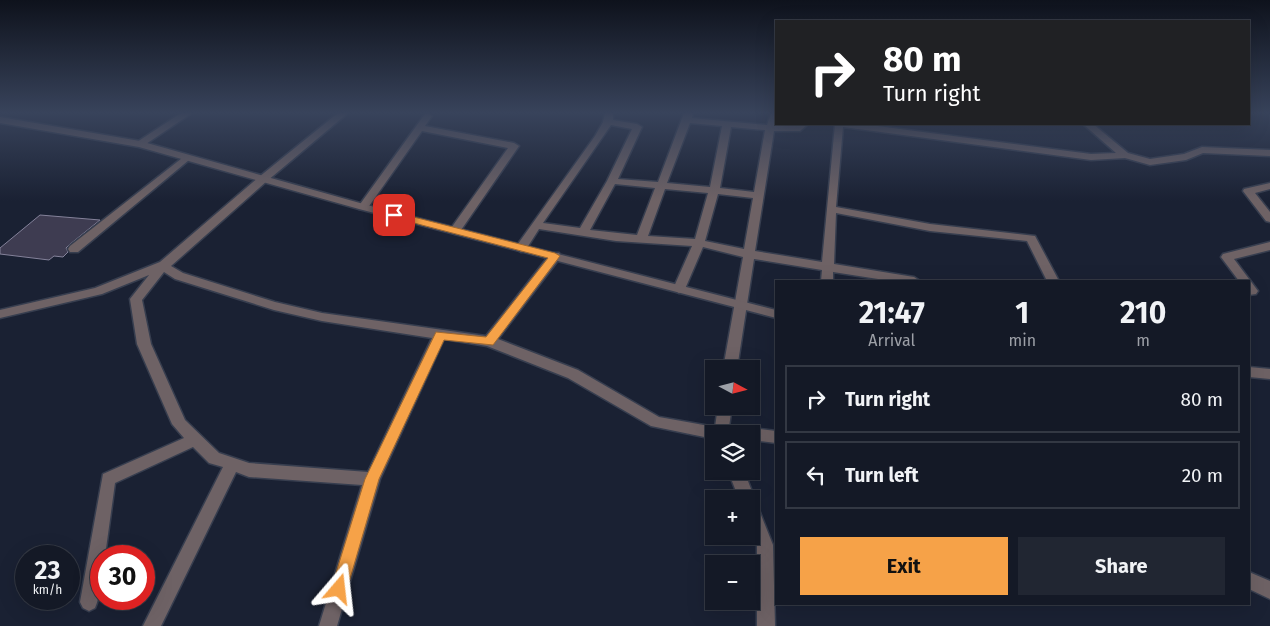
<!DOCTYPE html>
<html lang="en">
<head>
<meta charset="utf-8">
<style>
  body { margin:0; font-family:"Fira Sans",sans-serif; background:#212632; color:#f1f3f6; height:100vh; display:flex; flex-direction:column; font-size:19px; white-space:nowrap }
  * { box-sizing:border-box; margin:0 }
  p { font-size:16px; color:#9da0a7 }
  .icon { flex:none; width:28px; height:28px; fill:none; stroke:currentColor; stroke-width:2; stroke-linecap:round; stroke-linejoin:round }
  .map { position:relative; flex:1; overflow:hidden }
  .sheet { position:absolute; left:775px; top:280px; width:475px; height:325px; display:flex; flex-direction:column; background:#141926; border-radius:0px; box-shadow:0 5px 20px #0002,0 0 0 1px #333843 }
  .sheet>* { flex:none }
  .guide { position:absolute; left:775px; top:20px; width:475px; height:105px; border-radius:0px; box-shadow:0 5px 20px #0002,0 0 0 1px #333843; background:#202124; color:#fff; overflow:hidden }
  .needle { width:32px; rotate:97deg }
  .buttons { position:absolute; left:705px; top:360px; display:grid; gap:10px }
  .buttons a { display:grid; place-items:center; width:55px; height:55px; border-radius:0px; background:#141926; box-shadow:0 5px 20px #0002,0 0 0 1px #333843; font-size:25px }
  .speed { position:absolute; left:15px; top:545px; display:flex; gap:10px; font-size:25px; font-weight:700; text-align:center }
  .speed>* { display:grid; place-content:center; width:65px; height:65px; border-radius:50%; background:#141926; box-shadow:0 5px 20px #0002,0 0 0 1px #333843; line-height:1 }
  .speed small { font-size:12px; font-weight:400 }
  .speed .limit { border:8px solid #d22; background:#fff; color:#111 }
  .pin { position:absolute; display:grid; place-items:center; width:42px; height:42px; color:#fff; margin:-21px; border-radius:10px; box-shadow:0 2px 8px #0006 }
  .me { position:absolute; width:55px; margin:-28px; rotate:17deg; stroke-linejoin:round; filter:drop-shadow(0 0 4px #0008) }
  .turn { display:flex; align-items:center; gap:18px; height:105px; padding:0 25px; font-size:22px }
  .turn .icon { width:65px; height:65px; stroke-width:2.5 }
  .turn b { display:block; font-size:35px; line-height:42px }
  .eta { display:flex; justify-content:space-evenly; align-items:center; height:85px; text-align:center }
  .eta b { font-size:30px; font-weight:700; line-height:35px }
  .cta { display:flex; gap:10px; margin-top:auto; padding:10px 25px }
  .cta a { flex:1; height:58px; border-radius:0px; background:#f6a248; color:#111; font-size:20px; font-weight:700; line-height:58px; text-align:center }
  .cta a+a { background:#212632; color:#f1f3f6 }
  ul { padding:0; list-style:none }
  li { display:flex; align-items:center; gap:15px; height:68px; margin:0 10px 8px; padding:0 15px; border:2px solid #333843; border-radius:0px }
  li div { flex:1 }
  li b { display:block; font-size:19px }
  li em { font-style:normal }
  .map>svg:first-child { display:block }
  .building { fill:#3e3c51; stroke:#84829a }
  .lines { fill:none; stroke-linecap:round; stroke-linejoin:round }
  .minor-casing { stroke:#373e4f; stroke-width:3 }
  .tertiary-casing { stroke:#373e4f; stroke-width:3 }
  .minor { fill:#6e6265; fill-rule:evenodd }
  .tertiary { fill:#6e6265; fill-rule:evenodd }
  .route { fill:#f6a248; stroke:#a0692f }
</style>
</head>
<body>
<div class="map">
<svg width="1270" height="626" viewBox="0 0 1270 626">
  <rect width="100%" height="100%" fill="#1a2133"/>
  <path class="building" d="M40 215 100 220 69 245 66 248 68 252 63 257 54 256 49 260 0 254V248Z"/>
  <g class="lines">
    <defs>
      <g id="minor">
        <path d="M181 113H192L143 146H137V142Z"/>
        <path d="M338 113H348L267 181 171 266 183 273 275 302 322 313 486 336 551 253H559L561 256 559 259 498 339 578 370 659 417 715 427 718 406H732L728 434H714V439L651 426 568 378 487 346 444 339 380 479 337 626H319L362 485 249 477 236 472 161 626H143L223 467 209 463 193 447 115 483 105 556H101C101 573 102 592 95 608L89 611 83 608 80 602 103 474 184 438 172 424 137 344 130 299 149 275 102 294 0 318V310L95 288 160 262 259 177ZM164 272 175 279 274 310 322 321 432 338 368 472 249 463 219 453 185 420 151 344 142 300Z"/>
        <path d="M428 113 432 116 425 126 514 143 519 146 459 233 455 234 449 231 508 148 422 131 367 209H359L358 207 425 114Z"/>
        <path d="M605 113H613V120L637 124 642 127 618 179 658 182 684 113H693L692 118 767 125 771 113H776V125L808 124 800 131H774L755 251 822 262 835 124H862L1091 154 1116 153 1083 124H1093L1128 153 1150 159 1184 154 1202 147 1270 150V156L1203 153 1186 160 1150 165 1125 158 1091 160 843 127 836 207 930 224 1035 236 1059 281H1047L1027 241 930 231 836 213 834 264 914 277 920 281H891L833 272V281H821L822 270 754 259 737 369H723L743 257 703 247 685 289 679 293 673 289 692 246 616 241 539 229 525 251 521 252 515 248 595 136 603 122ZM690 123 722 126 710 187 667 183ZM611 125 632 129 607 181 580 228 543 223ZM731 127 765 130 754 192 720 188ZM615 184 655 188 637 235 590 230ZM665 189 708 193 695 239 648 236ZM718 194 753 198 744 249 705 241Z"/>
        <path d="M186 155 191 158 189 160 78 252H70L68 249 70 246Z"/>
        <path d="M1270 183V189L1255 193 1270 212V222L1266 221 1243 191 1244 189Z"/>
        <path d="M1270 242V250L1234 259 1258 291 1256 294 1249 295V281H1239L1221 257 1223 254Z"/>
        <path d="M751 428 776 431V443L751 440V434H744L746 430Z"/>
        <path d="M728 471H744L755 499 753 503 757 505 773 545 775 626H757V545L751 531V499H739Z"/>
        <path d="M1249 572 1270 581V599L1249 589Z"/>
      </g>
      <g id="tertiary">
        <path d="M0 117 140 141 367 205 776 310V318L359 209 139 147 0 123Z"/>
        <path d="M1249 367 1270 369V379L1249 377Z"/>
      </g>
    </defs>
    <use href="#minor" class="minor-casing"/>
    <use href="#tertiary" class="tertiary-casing"/>
    <use href="#minor" class="minor"/>
    <use href="#tertiary" class="tertiary"/>
  </g>
  <linearGradient id="sky" x2="0" y2="1"><stop stop-color="#0e121c"/><stop offset="0.56" stop-color="#38435b"/><stop offset="1" stop-color="#38435b" stop-opacity="0"/></linearGradient>
  <rect width="1270" height="201" fill="url(#sky)"/>
  <path class="route" d="M394 212 555 253 560 256 493 345 444 340 379 479 347 589 344 595 339 597 333 595 331 589 365 479 436 332 486 337 548 258 391 217V213Z"/>
</svg>
<div class="buttons">
<a><svg class="needle" viewBox="-14 -14 28 28"><path d="M0-13l5 13h-10z" fill="#e53935"/><path d="M0 13l5-13h-10z" fill="#9da0a7"/></svg></a>
<a><svg class="icon" aria-label="layers" viewBox="0 0 24 24"><path d="M12 4l9 5-9 5-9-5zM3 14l9 5 9-5"/></svg></a>
<a>+</a>
<a>−</a>
</div>
<div class="speed"><div>23<small>km/h</small></div><div class="limit">30</div></div>
<div class="pin" style="left:394px;top:215px;background:#d93025"><svg class="icon" aria-label="arrive" viewBox="0 0 24 24"><path d="M6 21V4h12l-3 4 3 4H6"/></svg></div>
<svg class="me" style="left:339px;top:589px" viewBox="-20 -20 40 40"><path d="M0-17L14 15 0 8-14 15z" fill="#f6a248" stroke="#fff" stroke-width="4"/></svg>
<div class="guide">
<div class="turn"><svg class="icon" aria-label="right" viewBox="0 0 24 24"><path d="M7 20v-9h11M14 6l5 5-5 5"/></svg><div><b>80 m</b>Turn right</div></div>
</div>
<section class="sheet">
<div class="eta">
<div><b>21:47</b><p>Arrival</p></div>
<div><b>1</b><p>min</p></div>
<div><b>210</b><p>m</p></div>
</div>
<ul>
<li><svg class="icon" aria-label="right" viewBox="0 0 24 24"><path d="M7 20v-9h11M14 6l5 5-5 5"/></svg><div><b>Turn right</b></div><em>80 m</em></li>
<li><svg class="icon" aria-label="left" viewBox="0 0 24 24"><path d="M17 20v-9H6M10 6l-5 5 5 5"/></svg><div><b>Turn left</b></div><em>20 m</em></li>
</ul>
<div class="cta"><a>Exit</a><a>Share</a></div>
</section>
</div>
</body>
</html>
